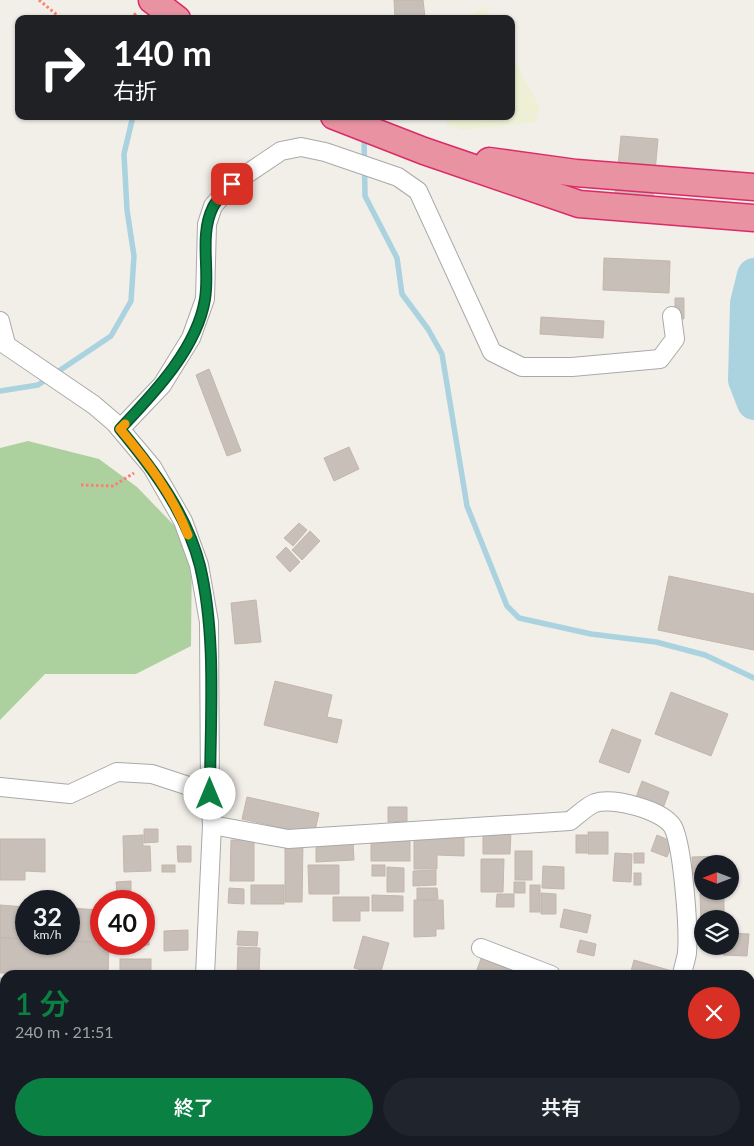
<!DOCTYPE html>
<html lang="ja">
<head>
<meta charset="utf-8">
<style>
  body { margin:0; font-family:Lato,"Noto Sans JP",sans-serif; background:#20242c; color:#f1f3f6; height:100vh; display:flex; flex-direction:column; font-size:19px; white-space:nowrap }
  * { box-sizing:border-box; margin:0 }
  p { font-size:16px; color:#9ea1a6 }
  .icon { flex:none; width:28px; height:28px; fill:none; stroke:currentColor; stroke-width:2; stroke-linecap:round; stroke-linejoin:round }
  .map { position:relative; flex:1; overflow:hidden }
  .drawer { position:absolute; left:0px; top:970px; width:755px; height:176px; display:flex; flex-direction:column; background:#171b24; border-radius:15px 15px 0 0; box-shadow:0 1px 4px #0004 }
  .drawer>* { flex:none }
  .guide { position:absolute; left:15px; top:15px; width:500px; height:105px; border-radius:10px; box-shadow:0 1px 4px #0004; background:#202124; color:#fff; overflow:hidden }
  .needle { width:32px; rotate:270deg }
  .controls { position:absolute; left:694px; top:855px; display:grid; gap:10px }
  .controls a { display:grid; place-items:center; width:45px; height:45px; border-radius:50%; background:#171b24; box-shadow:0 1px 4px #0004; font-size:25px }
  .speed { position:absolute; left:15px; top:890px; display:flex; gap:10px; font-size:25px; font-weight:700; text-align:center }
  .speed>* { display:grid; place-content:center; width:65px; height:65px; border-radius:50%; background:#171b24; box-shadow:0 1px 4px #0004; line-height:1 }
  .speed small { font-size:12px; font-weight:400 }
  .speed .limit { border:8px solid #d22; background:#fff; color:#111 }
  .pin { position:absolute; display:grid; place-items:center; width:42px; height:42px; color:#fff; margin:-21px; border-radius:10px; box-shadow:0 2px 8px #0006 }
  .me { position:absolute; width:55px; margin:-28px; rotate:0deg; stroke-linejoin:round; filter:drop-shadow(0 0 4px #0008) }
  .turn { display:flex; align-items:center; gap:18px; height:105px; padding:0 15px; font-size:22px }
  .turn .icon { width:65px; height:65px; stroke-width:2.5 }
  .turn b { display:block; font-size:35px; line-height:42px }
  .round { display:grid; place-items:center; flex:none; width:52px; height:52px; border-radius:26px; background:#20242c }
  .summary { display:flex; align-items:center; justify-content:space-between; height:85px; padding:0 15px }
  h1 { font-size:30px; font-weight:600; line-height:38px; color:#0b8043 }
  .cta { display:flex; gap:10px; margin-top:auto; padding:10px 15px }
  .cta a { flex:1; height:58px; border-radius:30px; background:#0b8043; color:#fff; font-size:20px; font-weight:600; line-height:58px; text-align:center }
  .cta a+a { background:#20242c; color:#f1f3f6 }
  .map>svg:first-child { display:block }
  .farmland { fill:#eef0d5 }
  .forest { fill:#add19e }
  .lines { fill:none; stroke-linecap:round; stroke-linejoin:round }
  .stream { stroke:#aad3df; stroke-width:5.5 }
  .river { stroke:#aad3df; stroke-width:34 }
  .building { fill:#c7bfb8; stroke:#c4b6ab }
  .minor-casing { stroke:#a9a9a9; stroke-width:20 }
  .highway-casing { stroke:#dc2a67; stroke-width:29 }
  .path { stroke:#fa8072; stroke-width:3; stroke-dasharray:2.5 2.5; stroke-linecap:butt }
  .minor { stroke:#fff; stroke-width:18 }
  .highway { stroke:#e892a2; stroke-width:26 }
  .route-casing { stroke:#07532c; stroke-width:12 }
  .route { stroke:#0b8043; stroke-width:9 }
  .slow { stroke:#f59e0b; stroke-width:9 }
</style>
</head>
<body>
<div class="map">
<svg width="754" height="1146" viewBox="0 0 754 1146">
  <rect width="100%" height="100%" fill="#f2efe9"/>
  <g class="farmland">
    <path d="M485 6 492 19H463Z"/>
    <path d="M511 54 540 107 536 122 463 130 447 125 445 116H511Z"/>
  </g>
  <path class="forest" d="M28 441 99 459 137 487 192 544 191 646 136 674H45L0 720V448Z"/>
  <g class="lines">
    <g class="stream">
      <path d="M364 135 365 196 397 258 402 294 428 329 442 354 467 506 507 606 519 618 591 634 656 642 705 655 754 678"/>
      <path d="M0 391 38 385 111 336 131 301 134 256 127 210 124 154 133 116"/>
    </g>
    <path class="river" d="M754 275 747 303 745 380 754 403"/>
  </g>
  <g class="building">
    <path d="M394 0H423L425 17 395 19Z"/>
    <path d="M621 136 658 139 651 217 613 214Z"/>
    <path d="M604 258 670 261 669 293 603 290Z"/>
    <path d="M675 298H684V319L675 318Z"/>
    <path d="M541 317 604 321 603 338 540 334Z"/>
    <path d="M209 369 241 451 227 456 196 375Z"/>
    <path d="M349 447 359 469 334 481 324 458Z"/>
    <path d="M299 523 307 530 293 546 284 538Z"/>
    <path d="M310 531 320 541 302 560 292 550Z"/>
    <path d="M286 547 300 562 290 572 276 557Z"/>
    <path d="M669 576 754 594V650L658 630Z"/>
    <path d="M256 600 261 642 235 644 231 603Z"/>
    <path d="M275 681 332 695 327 717 342 720 337 743 264 725Z"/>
    <path d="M671 692 728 714 711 756 655 734Z"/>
    <path d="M612 729 641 740 629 773 599 762Z"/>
    <path d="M642 781 669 792 662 811 635 800Z"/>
    <path d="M247 797 319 813 314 835 242 819Z"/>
    <path d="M388 807H407V821L388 822Z"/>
    <path d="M144 829H158V842L144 843Z"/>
    <path d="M483 831H511L510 854H483Z"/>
    <rect x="588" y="832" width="20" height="22"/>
    <path d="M143 835V846H150L151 871 124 872 123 836Z"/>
    <path d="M414 835 464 836V856L437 855V869H414Z"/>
    <rect x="576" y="835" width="11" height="18"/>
    <path d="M657 835 673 842 667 857 651 851Z"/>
    <path d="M0 839H45V872L25 871V880H0Z"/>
    <rect x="371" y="839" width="39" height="22"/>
    <path d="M231 840H254V881H230Z"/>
    <path d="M353 842 354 860 316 862V844Z"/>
    <path d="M285 843H303L302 902H285Z"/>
    <path d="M177 846H191V862H178Z"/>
    <rect x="515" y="851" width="17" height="29"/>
    <path d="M615 853 632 854 631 882 613 881Z"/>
    <rect x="634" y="853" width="10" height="10"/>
    <path d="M724 856 725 864H702V881V874L693 875 692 857Z"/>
    <path d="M481 859H504L503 892H481Z"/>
    <rect x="162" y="865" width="13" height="7"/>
    <path d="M308 865H339V894H309Z"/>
    <rect x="372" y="865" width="13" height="11"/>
    <path d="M543 866 564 867V889L542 888Z"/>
    <path d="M387 867 404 868V892H387Z"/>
    <path d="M436 870V885L413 886V871Z"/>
    <rect x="634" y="873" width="7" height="12"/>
    <path d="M131 881V893H117L116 882Z"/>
    <rect x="514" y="882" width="11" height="11"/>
    <rect x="251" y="885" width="33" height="19"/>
    <rect x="530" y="885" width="10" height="27"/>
    <path d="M229 888 244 889V904L228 903Z"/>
    <path d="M417 888H437L438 899 417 900Z"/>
    <path d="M541 893 556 894V914H541Z"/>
    <path d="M724 893V919H702L701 924 700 894Z"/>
    <path d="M497 894H514V907H496Z"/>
    <path d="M372 895 403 896V911H372Z"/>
    <path d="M333 897H369V911H360V921H333Z"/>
    <path d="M414 900H443L444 929H436V936L414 937Z"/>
    <path d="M0 905 26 907V939L0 938Z"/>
    <path d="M69 908 101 910V942L69 941Z"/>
    <path d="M564 909 591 915 587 933 560 927Z"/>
    <path d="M144 924H148L149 945H137L144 944Z"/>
    <path d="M188 930V950L164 951V931Z"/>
    <path d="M238 931 258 932 257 946 237 945Z"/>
    <path d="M730 933 749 934 747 956 723 955V946H730Z"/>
    <path d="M363 936 389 943 380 975 354 968Z"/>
    <path d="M0 938 26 939V944H69V941L109 944 108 975 0 973Z"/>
    <path d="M580 940 596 944 594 956 577 952Z"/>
    <path d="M238 947 260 948 259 975H237Z"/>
    <path d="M482 956 509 966 506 975H475Z"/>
    <rect x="120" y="959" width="31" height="16"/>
    <path d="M634 960 672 971 671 975H630Z"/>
    <path d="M0 978 5 979V1026H0Z"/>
    <path d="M750 994 754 995 750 1012Z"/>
    <rect x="0" y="1068" width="5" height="29"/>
    <path d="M144 1141H161V1143H170V1146H144Z"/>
    <path d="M344 1141H366V1146H343Z"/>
    <rect x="569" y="1141" width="32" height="5"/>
    <rect x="645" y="1141" width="31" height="5"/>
  </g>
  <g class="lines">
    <defs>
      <g id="minor">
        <path d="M0 321 6 344"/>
        <path d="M0 341 94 405 115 423 152 467 183 521 199 565 209 622 210 793 212 825 205 975"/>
        <path d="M120 429 162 385 191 338 205 299 207 224 213 206 232 184 281 151 301 147 325 152 398 177 418 191 492 352 522 367H572L660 359 675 339 672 316"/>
        <path d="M0 787 70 794 117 772 152 774 210 793"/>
        <path d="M212 825 288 839 570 821C578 815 587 806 595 803 613 797 663 810 673 827 683 847 689 929 687 953 686 960 683 968 682 975"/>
        <path d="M481 948 551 975"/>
        <path d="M750 1126H754"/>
        <path d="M0 1144 8 1146"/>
        <path d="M188 1146 190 1141"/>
      </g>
      <g id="highway">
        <path d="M152 0 177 19"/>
        <path d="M334 116 424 151 579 204 754 218"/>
        <path d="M489 161 576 173 754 187"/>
      </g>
    </defs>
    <use href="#minor" class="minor-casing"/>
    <use href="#highway" class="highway-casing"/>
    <g class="path">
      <path d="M39 0 62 19"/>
      <path d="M131 19 136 13"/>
      <path d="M81 485 113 486 134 473"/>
    </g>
    <use href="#minor" class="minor"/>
    <use href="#highway" class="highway"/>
  </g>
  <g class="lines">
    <defs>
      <path id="route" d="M210 794C210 719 217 638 200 566 187 514 153 469 120 429 153 394 197 349 205 299 210 269 199 235 213 207 217 199 226 191 232 184"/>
    </defs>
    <use href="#route" class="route-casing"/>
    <use href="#route" class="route"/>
    <path class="slow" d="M125 424 120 429C147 461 173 495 188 535"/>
  </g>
</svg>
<div class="controls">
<a><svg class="needle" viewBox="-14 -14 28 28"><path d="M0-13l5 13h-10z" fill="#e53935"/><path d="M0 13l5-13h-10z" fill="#9ea1a6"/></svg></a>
<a><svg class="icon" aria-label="layers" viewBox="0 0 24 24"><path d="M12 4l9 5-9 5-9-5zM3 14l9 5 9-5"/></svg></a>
</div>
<div class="speed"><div>32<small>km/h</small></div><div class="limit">40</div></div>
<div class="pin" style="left:232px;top:184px;background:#d93025"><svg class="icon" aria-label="arrive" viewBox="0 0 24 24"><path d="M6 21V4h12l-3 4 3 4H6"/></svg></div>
<svg class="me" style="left:210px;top:794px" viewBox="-20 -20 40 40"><circle r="19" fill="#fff"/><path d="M0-13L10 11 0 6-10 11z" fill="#0b8043"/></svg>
<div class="guide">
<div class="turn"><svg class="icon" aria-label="right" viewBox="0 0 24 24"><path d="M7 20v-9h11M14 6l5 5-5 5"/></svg><div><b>140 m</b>右折</div></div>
</div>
<section class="drawer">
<div class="summary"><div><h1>1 分</h1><p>240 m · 21:51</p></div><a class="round" style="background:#d93025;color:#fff"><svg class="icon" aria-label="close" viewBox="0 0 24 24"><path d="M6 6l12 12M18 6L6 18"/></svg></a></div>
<div class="cta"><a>終了</a><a>共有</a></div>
</section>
</div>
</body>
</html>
